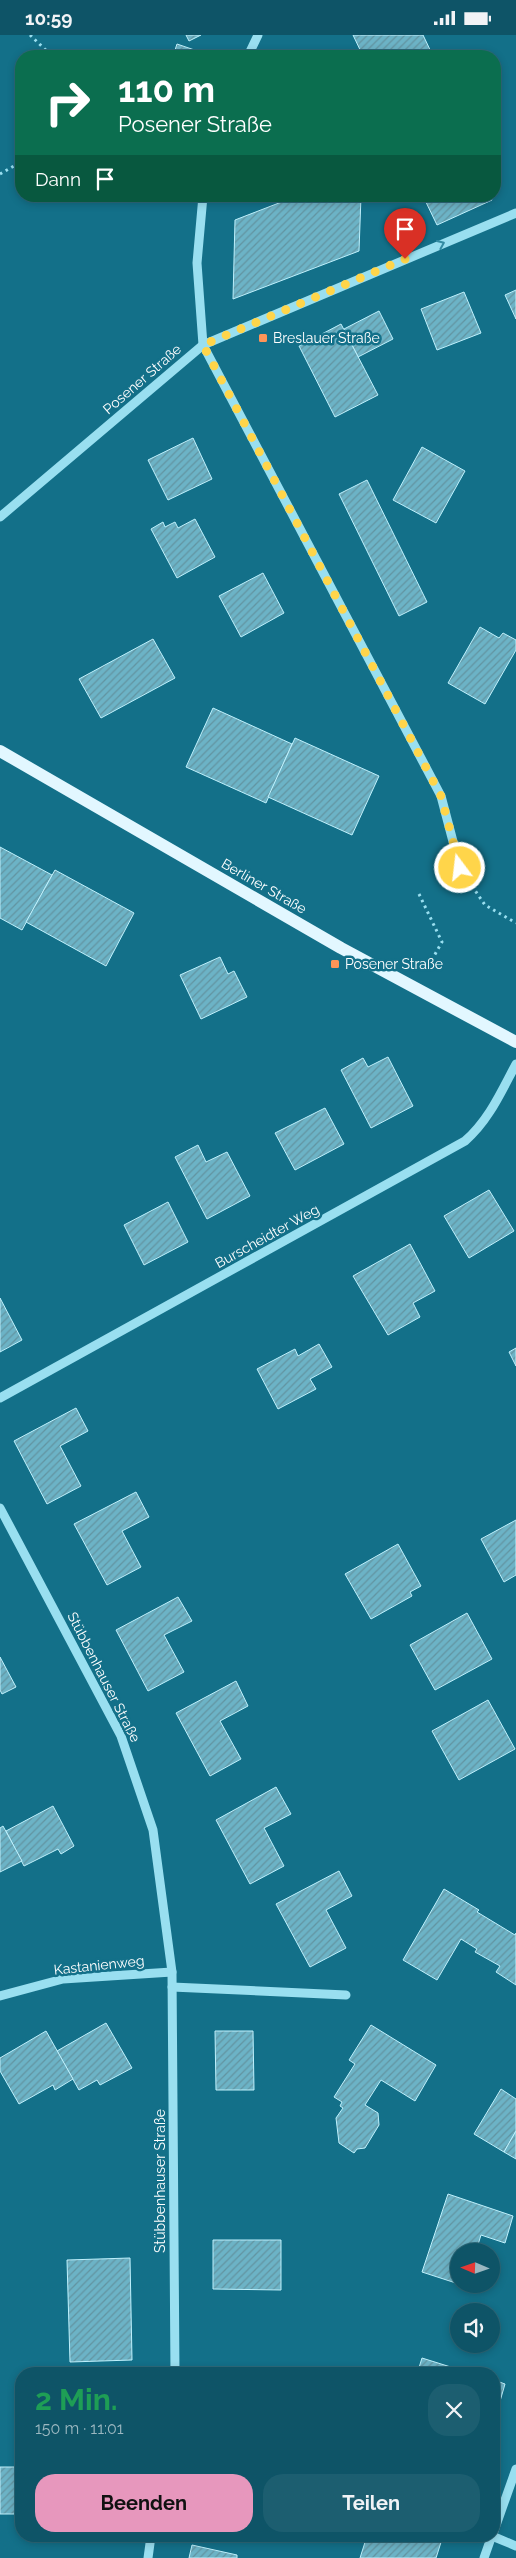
<!DOCTYPE html>
<html lang="de">
<head>
<meta charset="utf-8">
<style>
  body { margin:0; font-family:Raleway,sans-serif; background:#1c5e70; color:#f1f3f6; height:100vh; display:flex; flex-direction:column; font-size:19px; white-space:nowrap }
  * { box-sizing:border-box; margin:0 }
  p { font-size:16px; color:#9bb7c0 }
  .icon { flex:none; width:28px; height:28px; fill:none; stroke:currentColor; stroke-width:2; stroke-linecap:round; stroke-linejoin:round }
  .map { position:relative; flex:1; overflow:hidden }
  .panel { position:absolute; left:15px; top:2332px; width:485px; height:175px; display:flex; flex-direction:column; background:#0e5467; border-radius:20px; box-shadow:0 2px 8px #0003,0 0 0 1px #2e6a7b }
  .panel>* { flex:none }
  .hud { position:absolute; left:15px; top:15px; width:486px; height:152px; border-radius:20px; box-shadow:0 2px 8px #0003,0 0 0 1px #2e6a7b; background:#0b6e4f; color:#fff; overflow:hidden }
  .needle { width:32px; rotate:272deg }
  .controls { position:absolute; left:450px; top:2208px; display:grid; gap:10px }
  .controls a { display:grid; place-items:center; width:50px; height:50px; border-radius:50%; background:#0e5467; box-shadow:0 2px 8px #0003,0 0 0 1px #2e6a7b; font-size:25px }
  .pin { position:absolute; display:grid; place-items:center; width:42px; height:42px; color:#fff; margin:-51px -21px; border-radius:50% 50% 50% 0; rotate:-45deg; box-shadow:0 0 5px #0007 }
  .pin .icon { rotate:45deg }
  .me { position:absolute; width:55px; margin:-28px; rotate:345deg; stroke-linejoin:round; filter:drop-shadow(0 0 4px #0008) }
  .turn { display:flex; align-items:center; gap:18px; height:105px; padding:0 20px; font-size:22px }
  .turn .icon { width:65px; height:65px; stroke-width:2.5 }
  .turn b { display:block; font-size:35px; line-height:42px }
  .then { display:flex; align-items:center; height:48px; padding:0 20px; background:#0003; gap:10px; font-size:19px }
  .round { display:grid; place-items:center; flex:none; width:52px; height:52px; border-radius:20px; background:#1c5e70 }
  .head { display:flex; align-items:center; justify-content:space-between; height:85px; padding:0 20px }
  h1 { font-size:30px; font-weight:700; line-height:38px; color:#1e9e55 }
  .action { display:flex; gap:10px; margin-top:auto; padding:10px 20px }
  .action a { flex:1; height:58px; border-radius:20px; background:#e797bd; color:#111; font-size:20px; font-weight:700; line-height:58px; text-align:center }
  .action a+a { background:#1c5e70; color:#f1f3f6 }
  .status { display:flex; justify-content:space-between; align-items:center; height:35px; padding:0 25px; background:#0e5467; direction:ltr }
  .status svg { height:14px; fill:currentColor }
  .map>svg:first-child { display:block }
  .building { fill:url(#building-hatch); stroke:#bff0fc }
  .lines { fill:none; stroke-linecap:round; stroke-linejoin:round }
  .path { stroke:#99dff0; stroke-width:3; stroke-dasharray:2.5 4; stroke-linecap:butt }
  .minor { stroke:#99dff0; stroke-width:9 }
  .major { stroke:#e2f7ff; stroke-width:12 }
  .oneway { stroke:#348ca3 }
  .route { stroke:#ffd54a; stroke-width:9; stroke-dasharray:0 16.2 }
  .poi-dot { fill:#ff9558; stroke:#137089; stroke-width:2 }
  .labels { text-anchor:middle; stroke-width:5; stroke-linejoin:round; paint-order:stroke }
  .poi-label { font-size:14px; fill:#fff; stroke:#137089; text-anchor:start }
  .street-label { font-size:14px; fill:#fff; stroke:#137089 }
</style>
</head>
<body>
<div class="status"><b>10:59</b><svg viewBox="0 0 49 12"><path d="M0 12V9h3v3zM5 12V6h3v6zM10 12V3h3v9zM15 12V0h3v12zM26 1h20v11H26zM47 4h2v5h-2z"/></svg></div>
<div class="map">
<svg width="516" height="2523" viewBox="0 0 516 2523">
  <defs>
    <pattern id="building-hatch" width="6" height="6" patternUnits="userSpaceOnUse" patternTransform="scale(1.25)"><rect width="6" height="6" fill="#6cb3c6"/><path d="M-1 1l2-2M0 6l6-6M5 7l2-2" fill="none" stroke="#6294a1"/></pattern>
  </defs>
  <rect width="100%" height="100%" fill="#137089"/>
  <g class="building">
    <path d="M186 0H201L189 6Z"/>
    <path d="M353 0H423L433 21H363Z"/>
    <path d="M177 9 212 21H173Z"/>
    <path d="M297 161H361L359 216 233 264 235 185Z"/>
    <path d="M423 161H490L492 165 437 190Z"/>
    <path d="M516 255V284L505 260Z"/>
    <path d="M464 257 481 298 437 315 421 274Z"/>
    <path d="M379 276 393 304 358 322 344 294Z"/>
    <path d="M341 289 378 360 335 382 299 311Z"/>
    <path d="M193 403 212 444 168 465 148 425Z"/>
    <path d="M422 412 465 436 436 488 393 465Z"/>
    <path d="M367 445 427 567 399 581 339 459Z"/>
    <path d="M195 484 215 522 177 543 151 494 163 487 165 492 175 487 178 493Z"/>
    <path d="M263 538 284 578 241 602 219 561Z"/>
    <path d="M480 592 499 603 503 598 516 605V615L485 669 448 648Z"/>
    <path d="M153 604 175 643 101 683 79 644Z"/>
    <path d="M213 673 292 709 266 768 186 732Z"/>
    <path d="M295 703 379 741 352 800 268 762Z"/>
    <path d="M0 812 52 840 22 895 0 883Z"/>
    <path d="M55 835 134 878 106 931 26 887Z"/>
    <path d="M220 922 228 939 234 936 247 962 201 984 180 940Z"/>
    <path d="M388 1022 413 1071 371 1093 341 1035 363 1023 368 1032Z"/>
    <path d="M325 1073 344 1109 295 1135 275 1098Z"/>
    <path d="M198 1110 206 1127 227 1117 250 1161 207 1184 175 1122Z"/>
    <path d="M489 1155 514 1196 469 1223 444 1181Z"/>
    <path d="M168 1167 188 1207 144 1230 124 1190Z"/>
    <path d="M410 1209 435 1256 413 1268 420 1282 388 1300 353 1241Z"/>
    <path d="M0 1263 22 1305 0 1317Z"/>
    <path d="M319 1309 332 1332 310 1344 316 1354 278 1374 257 1334 295 1314 298 1321Z"/>
    <path d="M516 1313V1331L509 1317Z"/>
    <path d="M76 1373 88 1396 60 1411 81 1451 47 1469 14 1406Z"/>
    <path d="M136 1457 149 1482 122 1496 141 1532 107 1550 74 1489Z"/>
    <path d="M516 1485V1540L504 1547 481 1504Z"/>
    <path d="M398 1509 421 1551 410 1557 412 1561 371 1584 345 1539Z"/>
    <path d="M178 1562 192 1586 164 1600 184 1637 148 1656 116 1595Z"/>
    <path d="M467 1578 492 1624 435 1655 410 1610Z"/>
    <path d="M0 1622 16 1652 2 1659 0 1655Z"/>
    <path d="M236 1646 248 1671 220 1686 241 1724 210 1741 176 1678Z"/>
    <path d="M488 1665 515 1714 459 1745 432 1696Z"/>
    <path d="M276 1752 291 1779 264 1793 284 1831 250 1849 216 1785Z"/>
    <path d="M53 1771 74 1811 61 1819 58 1814 24 1831 6 1796Z"/>
    <path d="M3 1791 22 1826 0 1837V1793Z"/>
    <path d="M339 1836 352 1861 326 1875 346 1913 310 1932 276 1869Z"/>
    <path d="M444 1854 479 1875 477 1877 515 1900 516 1898V1950L496 1937 500 1931 475 1917 477 1914 461 1904 437 1945 403 1925Z"/>
    <path d="M106 1988 132 2033 100 2050 97 2045 79 2055 57 2016Z"/>
    <path d="M371 1990 436 2030 415 2066 381 2045 365 2070 378 2078 379 2090 365 2113 357 2114 354 2118 339 2108 336 2083 343 2073 340 2071 342 2067 334 2062 355 2029 349 2025Z"/>
    <path d="M46 1996 73 2044 55 2055 53 2050 19 2069 0 2036V2023Z"/>
    <path d="M215 1996H253L254 2055H216Z"/>
    <path d="M501 2054 516 2064V2096L504 2117 474 2099Z"/>
    <path d="M516 2096V2124L504 2117Z"/>
    <path d="M448 2159 513 2181 505 2208 481 2200 476 2216H459V2249H466L465 2251 422 2237Z"/>
    <path d="M213 2205H281V2255L213 2254Z"/>
    <path d="M130 2223 132 2325 70 2327 67 2225Z"/>
    <path d="M422 2323 473 2339H417Z"/>
    <path d="M494 2345 505 2349 494 2387Z"/>
    <rect x="0" y="2432" width="21" height="47"/>
    <path d="M367 2501H443L436 2523H360Z"/>
    <path d="M192 2510 237 2520V2523H189Z"/>
  </g>
  <g class="lines">
    <g class="path">
      <path d="M30 0 52 21"/>
      <path d="M0 139 21 127"/>
      <path d="M472 851 485 870 516 888"/>
      <path d="M419 859 442 907 434 921"/>
    </g>
    <g class="minor">
      <path d="M248 21 258 0"/>
      <path d="M203 161 197 228 203 310 441 761 460 833"/>
      <path d="M0 482 203 310 516 178"/>
      <path d="M0 1363 465 1106C489 1085 501 1057 516 1029"/>
      <path d="M0 1473 121 1701 153 1795 172 1937 175 2339"/>
      <path d="M172 1952 346 1960"/>
      <path d="M0 1961 63 1944 172 1937"/>
      <path d="M494 2496 516 2434"/>
      <path d="M492 2501 516 2511"/>
      <path d="M148 2523 151 2501"/>
      <path d="M484 2523 491 2503"/>
    </g>
    <path class="major" d="M0 716 341 913 516 1007"/>
  </g>
  <defs><path id="oneway-chevron" d="M-2-3.5L2.5 0L-2 3.5" fill="none" stroke-width="1.6" stroke-linecap="round" stroke-linejoin="round" transform="scale(1.25)"/></defs>
  <use class="oneway" href="#oneway-chevron" transform="translate(441 209) rotate(-23)"/>
  <g class="lines">
    <path class="route" d="M405 224 203 310 441 761 460 833"/>
  </g>
  <g class="poi-dot">
    <rect x="258" y="298" width="10" height="10" rx="2.5"/>
    <rect x="330" y="924" width="10" height="10" rx="2.5"/>
  </g>
  <g class="labels">
    <g class="poi-label">
      <text x="273" y="308">Breslauer Straße</text>
      <text x="345" y="934">Posener Straße</text>
    </g>
    <g class="street-label">
      <text transform="translate(142 344) rotate(-41)" y="5">Posener Straße</text>
      <text transform="translate(264 851) rotate(30)" y="5">Berliner Straße</text>
      <text transform="translate(267 1201) rotate(-29)" y="5">Burscheidter Weg</text>
      <text transform="translate(104 1642) rotate(63)" y="5">Stübbenhauser Straße</text>
      <text transform="translate(99 1930) rotate(-6)" y="5">Kastanienweg</text>
      <text transform="translate(160 2146) rotate(-90)" y="5">Stübbenhauser Straße</text>
    </g>
  </g>
</svg>
<div class="controls">
<a><svg class="needle" viewBox="-14 -14 28 28"><path d="M0-13l5 13h-10z" fill="#e53935"/><path d="M0 13l5-13h-10z" fill="#9bb7c0"/></svg></a>
<a><svg class="icon" aria-label="sound" viewBox="0 0 24 24"><path d="M4 9h4l5-4v14l-5-4H4zM17 9q2 3 0 6"/></svg></a>
</div>
<div class="pin" style="left:405px;top:224px;background:#d93025"><svg class="icon" aria-label="arrive" viewBox="0 0 24 24"><path d="M6 21V4h12l-3 4 3 4H6"/></svg></div>
<svg class="me" style="left:460px;top:833px" viewBox="-20 -20 40 40"><circle r="17" fill="#ffd54a" stroke="#fff" stroke-width="3"/><path d="M0-11L8 9 0 5-8 9z" fill="#fff"/></svg>
<div class="hud">
<div class="turn"><svg class="icon" aria-label="right" viewBox="0 0 24 24"><path d="M7 20v-9h11M14 6l5 5-5 5"/></svg><div><b>110 m</b>Posener Straße</div></div>
<div class="then">Dann<svg class="icon" aria-label="arrive" viewBox="0 0 24 24"><path d="M6 21V4h12l-3 4 3 4H6"/></svg></div>
</div>
<section class="panel">
<div class="head"><div><h1>2 Min.</h1><p>150 m · 11:01</p></div><a class="round"><svg class="icon" aria-label="close" viewBox="0 0 24 24"><path d="M6 6l12 12M18 6L6 18"/></svg></a></div>
<div class="action"><a>Beenden</a><a>Teilen</a></div>
</section>
</div>
</body>
</html>
